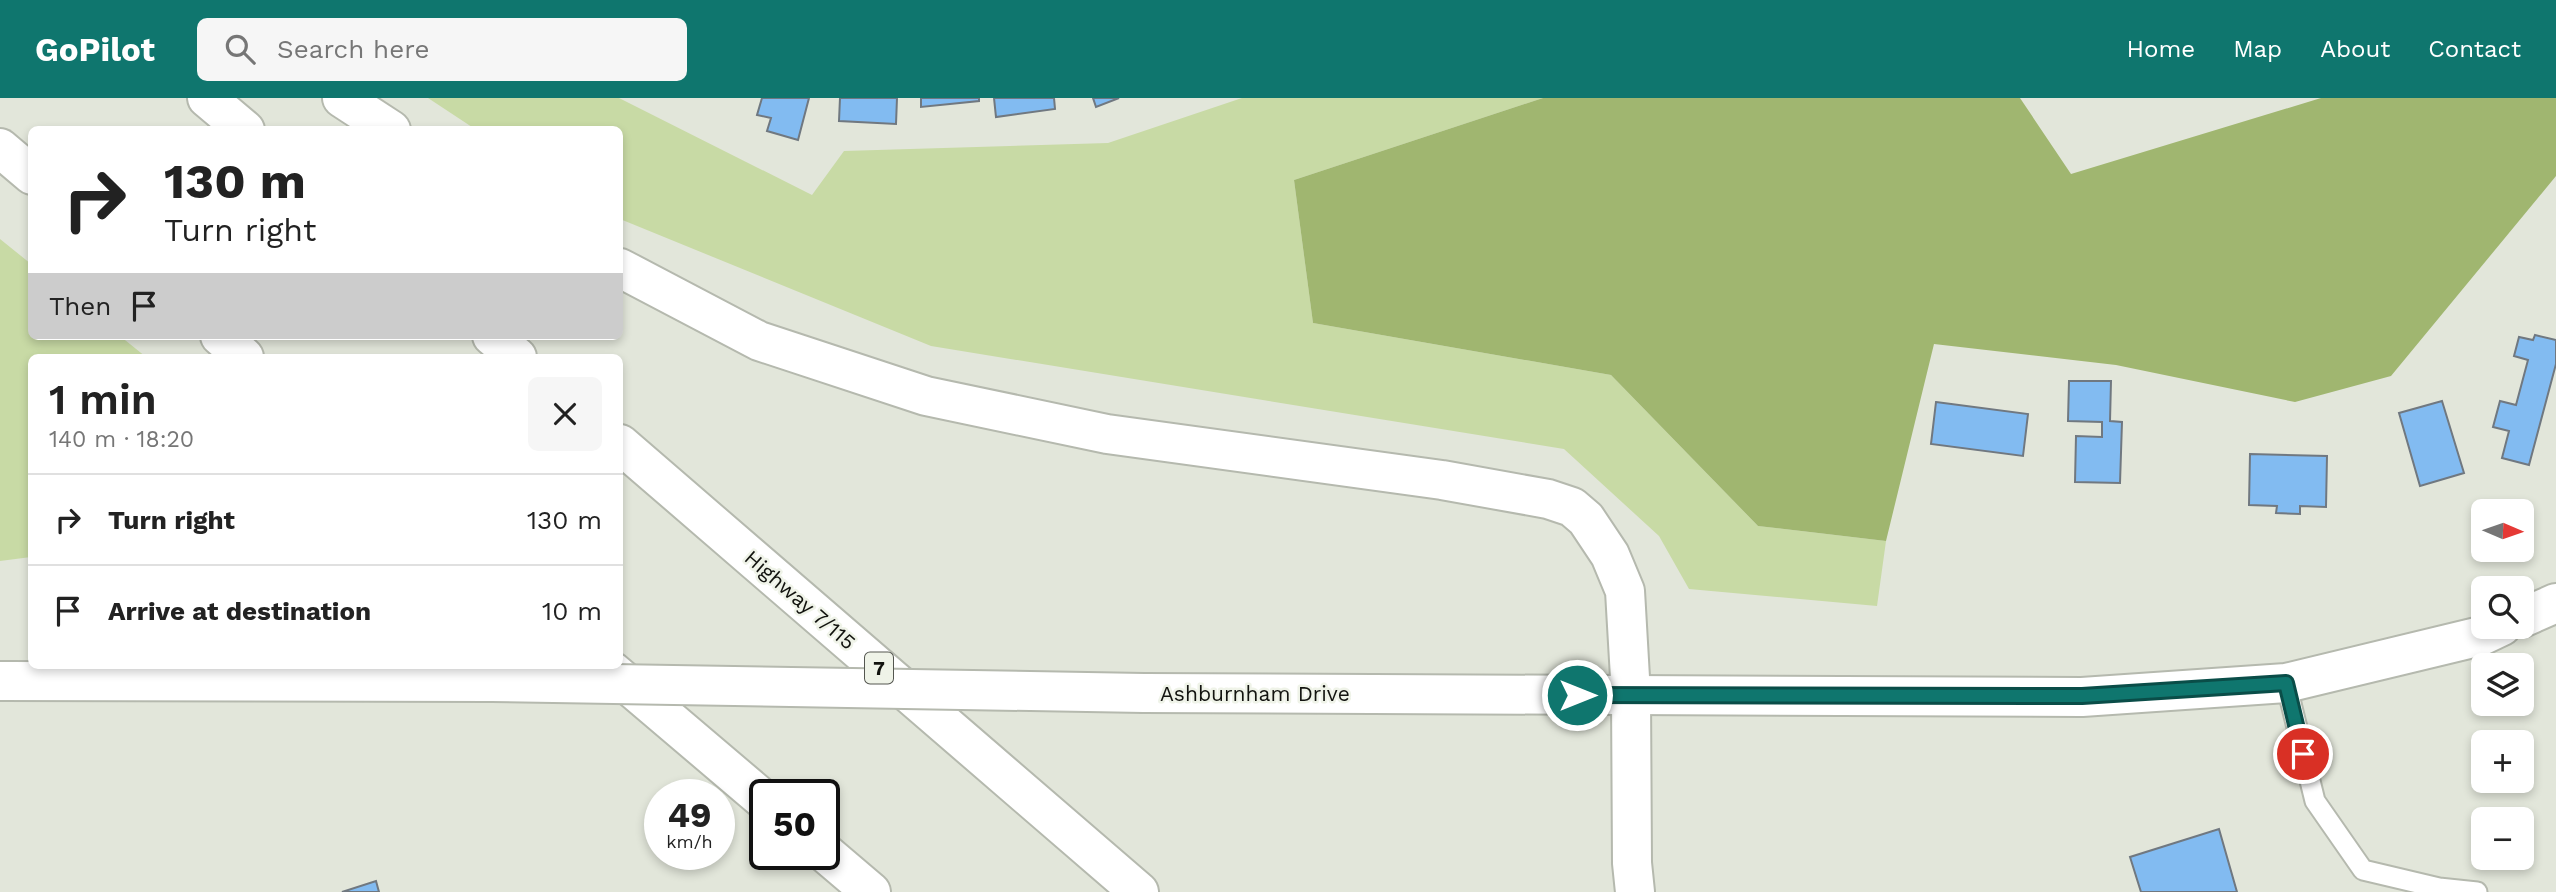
<!DOCTYPE html>
<html lang="en">
<head>
<meta charset="utf-8">
<style>
  body { margin:0; font-family:"Work Sans",sans-serif; background:#f6f6f6; color:#222; height:100vh; display:flex; flex-direction:column; font-size:26px; white-space:nowrap }
  * { box-sizing:border-box; margin:0 }
  p { font-size:23px; color:#767676 }
  .icon { flex:none; width:38px; height:38px; fill:none; stroke:currentColor; stroke-width:2; stroke-linecap:round; stroke-linejoin:round }
  .map { position:relative; flex:1; overflow:hidden }
  .details { position:absolute; left:28px; top:256px; width:595px; height:315px; display:flex; flex-direction:column; background:#fff; border-radius:10px; box-shadow:0 4px 10px #0003 }
  .details>* { flex:none }
  .top-card { position:absolute; left:28px; top:28px; width:595px; height:214px; border-radius:10px; box-shadow:0 4px 10px #0003; background:#fff; color:#222; overflow:hidden }
  .needle { width:46px; rotate:92deg }
  .controls { position:absolute; left:2471px; top:401px; display:grid; gap:14px }
  .controls a { display:grid; place-items:center; width:63px; height:63px; border-radius:10px; background:#fff; box-shadow:0 4px 10px #0003; font-size:35px }
  .speed { position:absolute; left:644px; top:681px; display:flex; gap:14px; font-size:35px; font-weight:700; text-align:center }
  .speed>* { display:grid; place-content:center; width:91px; height:91px; border-radius:50%; background:#fff; box-shadow:0 4px 10px #0003; line-height:1 }
  .speed small { font-size:18px; font-weight:400 }
  .speed .limit { border:4px solid #111; border-radius:10px; background:#fff; color:#111 }
  .pin { position:absolute; display:grid; place-items:center; width:60px; height:60px; color:#fff; margin:-30px; border:4px solid #fff; border-radius:50%; box-shadow:0 2px 7px #0007 }
  .me { position:absolute; width:77px; margin:-38px; rotate:90deg; stroke-linejoin:round; filter:drop-shadow(0 0 5px #0008) }
  .turn { display:flex; align-items:center; gap:24px; height:147px; padding:0 21px; font-size:32px }
  .turn .icon { width:91px; height:91px; stroke-width:2.5 }
  .turn b { display:block; font-size:49px; line-height:60px }
  .then { display:flex; align-items:center; height:66px; padding:0 21px; background:#0003; gap:14px; font-size:26px }
  .round { display:grid; place-items:center; flex:none; width:74px; height:74px; border-radius:10px; background:#f6f6f6 }
  .headline { display:flex; align-items:center; justify-content:space-between; height:119px; padding:0 21px }
  h1 { font-size:42px; font-weight:600; line-height:52px }
  ul { padding:0; list-style:none }
  li { display:flex; align-items:center; gap:21px; height:91px; padding:0 21px; border-top:2px solid #e0e0e0 }
  li div { flex:1 }
  li b { display:block; font-size:26px }
  li em { font-style:normal }
  header { display:flex; align-items:center; gap:42px; box-sizing:border-box; height:98px; padding:0 35px; background:#0f766e; color:#fff }
  header strong { font-size:33px }
  nav { display:flex; gap:38px; margin-inline-start:auto; font-size:24px }
  .search { width:490px; height:63px; background:#f6f6f6; display:flex; align-items:center; gap:18px; box-sizing:border-box; padding:0 24px; border-radius:10px; color:#767676; font-size:26px }
  .map>svg:first-child { display:block }
  .green { fill:#c8daa5 }
  .forest { fill:#a0b670 }
  .building { fill:#82bbf1; stroke:#707880; stroke-width:2 }
  .lines { fill:none; stroke-linecap:round; stroke-linejoin:round }
  .service-casing { stroke:#b5b9ae; stroke-width:23 }
  .secondary-casing { stroke:#b5b9ae; stroke-width:42 }
  .motorway-casing { stroke:#b5b9ae; stroke-width:42 }
  .service { stroke:#fff; stroke-width:19 }
  .secondary { stroke:#fff; stroke-width:38 }
  .motorway { stroke:#fff; stroke-width:38 }
  .secondary-bridge-casing { stroke:#b5b9ae; stroke-width:42; stroke-linecap:butt }
  .secondary-bridge { stroke:#fff; stroke-width:38 }
  .route-casing { stroke:#0a4d48; stroke-width:18 }
  .route { stroke:#0f766e; stroke-width:12 }
  .labels { text-anchor:middle; stroke-width:5; stroke-linejoin:round; paint-order:stroke }
  .shield { fill:#eff3e8; stroke:#545650; stroke-width:2 }
  .shield-label { font-size:19px; font-weight:bold; fill:#12130f }
  .street-label { font-size:21px; fill:#12130f; stroke:#eff3e8 }
</style>
</head>
<body>
<header>
<strong>GoPilot</strong>
<div class="search"><svg class="icon" aria-label="search" viewBox="0 0 24 24"><circle cx="10" cy="10" r="6"/><path d="M15 15l6 6"/></svg>Search here</div>
<nav><a>Home</a><a>Map</a><a>About</a><a>Contact</a></nav>
</header>
<div class="map">
<svg width="2556" height="794" viewBox="0 0 2556 794">
  <rect width="100%" height="100%" fill="#e2e6da"/>
  <g class="green">
    <path d="M428 0H619L812 97 844 53 1108 45 1242 0H1543L1294 82 1313 225 1611 277 1758 428 1886 443 1877 508 1689 491 1659 438 1564 351 931 248 620 121V32L475 31Z"/>
    <path d="M0 141 31 166 32 238H120L146 259H32L31 459 0 463Z"/>
  </g>
  <path class="forest" d="M1543 0H2020L2071 76 2321 0H2556V78L2391 278 2295 304 2116 267 1934 246 1886 443 1758 428 1611 277 1313 225 1294 82Z"/>
  <g class="building">
    <path d="M762 0H809L798 42 767 33 771 20 757 17Z"/>
    <path d="M840 0H897L896 26 839 23Z"/>
    <path d="M921 0H979V3L921 9Z"/>
    <path d="M994 0H1054L1055 11 996 19Z"/>
    <path d="M1093 0H1119L1096 9Z"/>
    <path d="M2535 237 2556 242V266L2529 367 2502 360 2509 333 2493 329 2500 303 2516 307 2528 262 2514 258 2519 239 2533 242Z"/>
    <path d="M2069 283H2111L2110 323 2122 324 2120 385 2075 384 2076 338 2102 339V324L2068 323Z"/>
    <path d="M2442 303 2464 375 2420 388 2399 315Z"/>
    <path d="M1936 304 2028 316 2023 358 1931 346Z"/>
    <path d="M2250 356 2327 358 2326 409 2300 408V416L2276 415 2277 408 2249 407Z"/>
    <path d="M2219 731 2237 794H2141L2130 759Z"/>
    <path d="M376 783 379 794H342Z"/>
  </g>
  <g class="lines">
    <defs>
      <path id="service" d="M2286 585 2315 703 2363 772 2439 790 2477 794"/>
      <g id="secondary">
        <path d="M2522 520 2556 505"/>
        <path d="M0 583 492 584"/>
        <path d="M1144 595 2082 599 2286 585 2481 538 2502 528"/>
      </g>
      <g id="motorway">
        <path d="M207 0 245 32"/>
        <path d="M342 0 391 32"/>
        <path d="M0 50 32 77"/>
        <path d="M620 170 759 243 926 298 1107 336 1442 382 1548 401 1572 409 1586 421 1610 457 1625 493 1631 597 1632 765 1635 794"/>
        <path d="M220 238 244 259"/>
        <path d="M492 238 517 259"/>
        <path d="M620 346 1139 794"/>
        <path d="M612 573 765 703"/>
        <path d="M824 754 871 794"/>
      </g>
    </defs>
    <use href="#service" class="service-casing"/>
    <use href="#secondary" class="secondary-casing"/>
    <use href="#motorway" class="motorway-casing"/>
    <use href="#service" class="service"/>
    <use href="#secondary" class="secondary"/>
    <use href="#motorway" class="motorway"/>
    <defs>
      <path id="secondary-bridge" d="M492 584 1144 595"/>
    </defs>
    <use href="#secondary-bridge" class="secondary-bridge-casing"/>
    <use href="#secondary-bridge" class="secondary-bridge"/>
  </g>
  <g class="lines">
    <defs>
      <path id="route" d="M1577 597 2082 598 2286 585 2303 656"/>
    </defs>
    <use href="#route" class="route-casing"/>
    <use href="#route" class="route"/>
  </g>
  <g class="labels">
    <rect class="shield" x="865" y="554.5" width="28" height="31" rx="5"/>
    <g class="shield-label">
      <text x="879" y="577">7</text>
    </g>
    <g class="street-label">
      <text transform="translate(800 502) rotate(41)" y="7">Highway 7/115</text>
      <text x="1255" y="603">Ashburnham Drive</text>
    </g>
  </g>
</svg>
<div class="controls">
<a><svg class="needle" viewBox="-14 -14 28 28"><path d="M0-13l5 13h-10z" fill="#e53935"/><path d="M0 13l5-13h-10z" fill="#767676"/></svg></a>
<a><svg class="icon" aria-label="search" viewBox="0 0 24 24"><circle cx="10" cy="10" r="6"/><path d="M15 15l6 6"/></svg></a>
<a><svg class="icon" aria-label="layers" viewBox="0 0 24 24"><path d="M12 4l9 5-9 5-9-5zM3 14l9 5 9-5"/></svg></a>
<a>+</a>
<a>−</a>
</div>
<div class="speed"><div>49<small>km/h</small></div><div class="limit">50</div></div>
<div class="pin" style="left:2303px;top:656px;background:#d93025"><svg class="icon" aria-label="arrive" viewBox="0 0 24 24"><path d="M6 21V4h12l-3 4 3 4H6"/></svg></div>
<svg class="me" style="left:1577px;top:597px" viewBox="-20 -20 40 40"><circle r="17" fill="#0f766e" stroke="#fff" stroke-width="3"/><path d="M0-11L8 9 0 5-8 9z" fill="#fff"/></svg>
<div class="top-card">
<div class="turn"><svg class="icon" aria-label="right" viewBox="0 0 24 24"><path d="M7 20v-9h11M14 6l5 5-5 5"/></svg><div><b>130 m</b>Turn right</div></div>
<div class="then">Then<svg class="icon" aria-label="arrive" viewBox="0 0 24 24"><path d="M6 21V4h12l-3 4 3 4H6"/></svg></div>
</div>
<section class="details">
<div class="headline"><div><h1>1 min</h1><p>140 m · 18:20</p></div><a class="round"><svg class="icon" aria-label="close" viewBox="0 0 24 24"><path d="M6 6l12 12M18 6L6 18"/></svg></a></div>
<ul>
<li><svg class="icon" aria-label="right" viewBox="0 0 24 24"><path d="M7 20v-9h11M14 6l5 5-5 5"/></svg><div><b>Turn right</b></div><em>130 m</em></li>
<li><svg class="icon" aria-label="arrive" viewBox="0 0 24 24"><path d="M6 21V4h12l-3 4 3 4H6"/></svg><div><b>Arrive at destination</b></div><em>10 m</em></li>
</ul>
</section>
</div>
</body>
</html>
